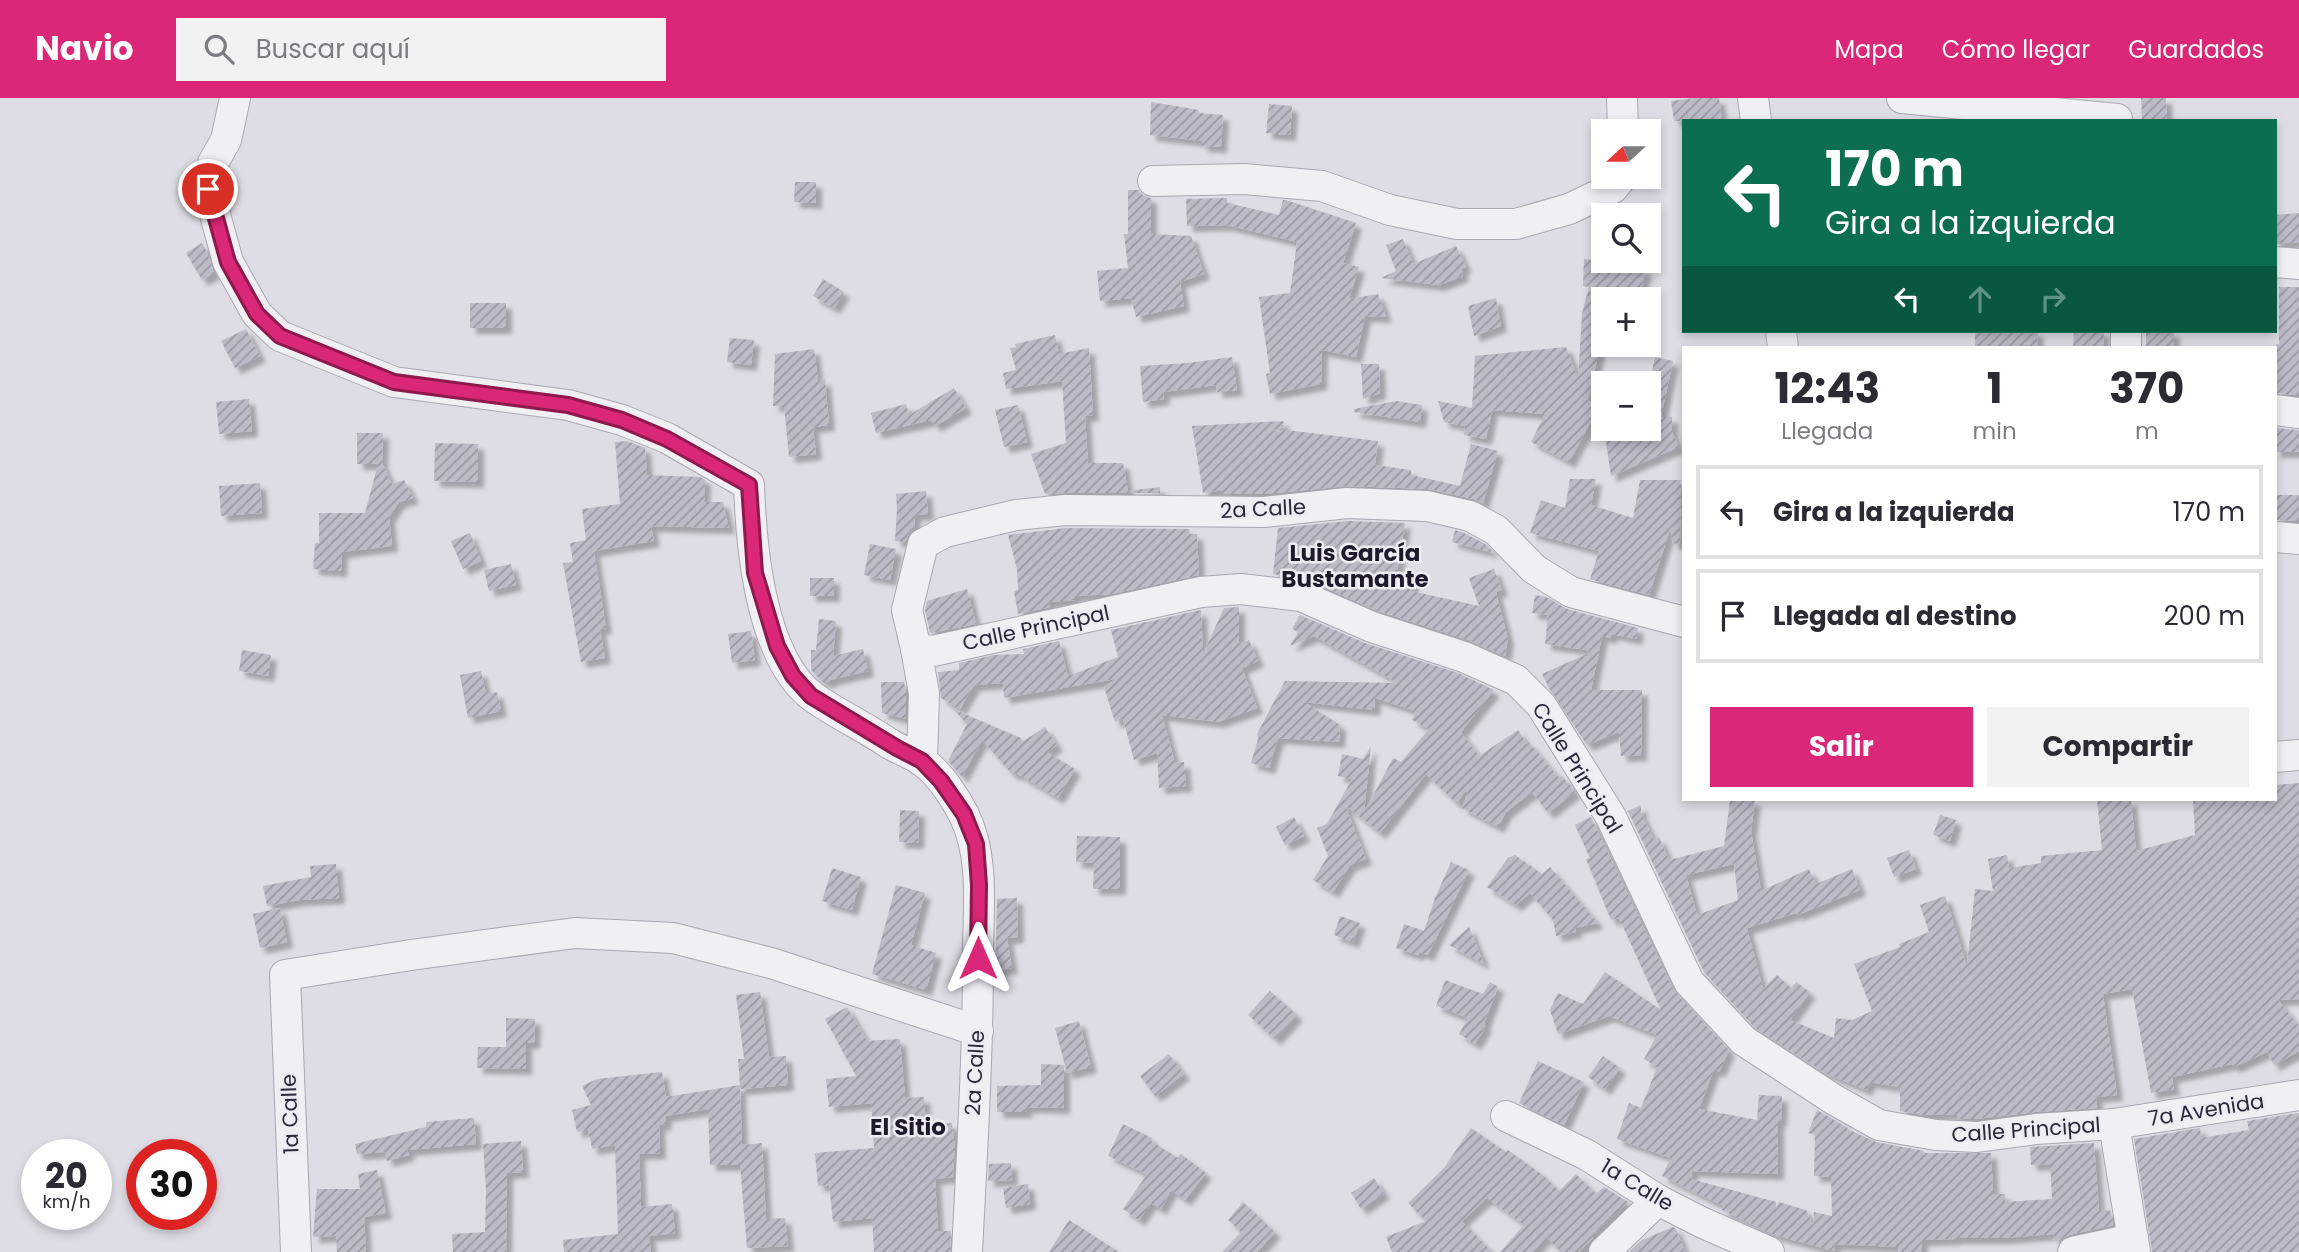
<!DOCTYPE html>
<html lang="es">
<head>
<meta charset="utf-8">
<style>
  body { margin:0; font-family:Poppins,sans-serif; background:#f2f2f3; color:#2b2b33; height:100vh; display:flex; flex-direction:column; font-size:26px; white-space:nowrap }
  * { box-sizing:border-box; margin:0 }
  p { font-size:23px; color:#7c7c81 }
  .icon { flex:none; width:38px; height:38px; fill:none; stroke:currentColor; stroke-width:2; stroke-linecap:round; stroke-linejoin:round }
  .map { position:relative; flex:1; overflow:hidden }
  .panel { position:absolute; left:1682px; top:248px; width:595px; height:455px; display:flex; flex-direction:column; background:#fff; border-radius:0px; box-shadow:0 4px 10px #0003 }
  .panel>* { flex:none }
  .guide { position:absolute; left:1682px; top:21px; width:595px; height:214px; border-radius:0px; box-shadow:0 4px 10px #0003; background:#0b6e4f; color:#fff; overflow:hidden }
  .needle { width:46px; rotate:249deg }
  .buttons { position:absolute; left:1591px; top:21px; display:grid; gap:14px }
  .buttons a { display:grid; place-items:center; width:70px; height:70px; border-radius:0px; background:#fff; box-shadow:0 4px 10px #0003; font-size:35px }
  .speed { position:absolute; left:21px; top:1041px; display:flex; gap:14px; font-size:35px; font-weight:700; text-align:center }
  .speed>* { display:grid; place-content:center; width:91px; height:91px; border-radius:50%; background:#fff; box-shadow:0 4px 10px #0003; line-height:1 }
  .speed small { font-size:18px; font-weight:400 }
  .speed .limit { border:10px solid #d22; background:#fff; color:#111 }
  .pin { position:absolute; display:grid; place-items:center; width:60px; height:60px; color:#fff; margin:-30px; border:4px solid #fff; border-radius:50%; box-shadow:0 2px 7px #0007 }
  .me { position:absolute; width:77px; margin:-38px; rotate:0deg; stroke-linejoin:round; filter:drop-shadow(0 0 5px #0008) }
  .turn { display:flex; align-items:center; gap:24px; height:147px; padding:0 28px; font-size:32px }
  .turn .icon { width:91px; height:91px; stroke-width:2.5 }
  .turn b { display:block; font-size:49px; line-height:60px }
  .lanes { display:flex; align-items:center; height:66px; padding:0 28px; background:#0003; justify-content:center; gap:35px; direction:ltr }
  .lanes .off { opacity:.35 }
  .eta { display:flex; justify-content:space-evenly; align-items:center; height:119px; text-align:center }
  .eta b { font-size:42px; font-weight:700; line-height:49px }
  .button { display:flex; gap:14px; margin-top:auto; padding:14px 28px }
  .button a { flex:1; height:80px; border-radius:0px; background:#db2777; color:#fff; font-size:28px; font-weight:700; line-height:80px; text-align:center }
  .button a+a { background:#f2f2f3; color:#2b2b33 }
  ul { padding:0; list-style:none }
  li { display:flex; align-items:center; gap:21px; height:94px; margin:0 14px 10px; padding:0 14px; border:4px solid #e1e1e2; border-radius:0px }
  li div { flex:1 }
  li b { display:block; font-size:26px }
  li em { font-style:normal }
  header { display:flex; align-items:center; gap:42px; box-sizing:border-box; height:98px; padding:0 35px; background:#db2777; color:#fff }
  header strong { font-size:33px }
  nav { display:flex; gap:38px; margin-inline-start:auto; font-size:24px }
  .search { width:490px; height:63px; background:#f2f2f3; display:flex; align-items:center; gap:18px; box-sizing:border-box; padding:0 24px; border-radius:0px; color:#7c7c81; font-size:26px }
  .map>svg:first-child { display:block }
  .building { fill:url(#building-hatch); fill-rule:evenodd; filter:url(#shadow) }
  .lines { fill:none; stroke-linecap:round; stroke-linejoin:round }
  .minor-casing { stroke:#a9a7b2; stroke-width:32 }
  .minor { stroke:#f0eff4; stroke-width:30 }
  .route-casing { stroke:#8e194d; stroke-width:18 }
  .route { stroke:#db2777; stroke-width:12 }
  .labels { text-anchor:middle; stroke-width:5; stroke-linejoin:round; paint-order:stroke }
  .street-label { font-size:21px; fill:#2c283a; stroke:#edecf3 }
  .neighbourhood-label { font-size:23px; font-weight:bold; fill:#1e1a2b; stroke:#edecf3 }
</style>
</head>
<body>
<header>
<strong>Navio</strong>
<div class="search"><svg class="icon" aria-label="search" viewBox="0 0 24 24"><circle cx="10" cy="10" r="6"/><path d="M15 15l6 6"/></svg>Buscar aquí</div>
<nav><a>Mapa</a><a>Cómo llegar</a><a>Guardados</a></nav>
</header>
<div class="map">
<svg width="2299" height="1154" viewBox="0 0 2299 1154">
  <defs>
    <pattern id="building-hatch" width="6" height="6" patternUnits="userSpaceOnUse" patternTransform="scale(1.75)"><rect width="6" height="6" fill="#bdbbc7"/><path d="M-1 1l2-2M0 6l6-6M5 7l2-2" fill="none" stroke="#9a98a3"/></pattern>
    <filter id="shadow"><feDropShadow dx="6" dy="6" stdDeviation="2" flood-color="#0004"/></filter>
  </defs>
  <rect width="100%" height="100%" fill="#dedde5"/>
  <g class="building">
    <path d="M1694 0H1719L1722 23H1674L1671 3Z"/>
    <path d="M2141 0H2166L2167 23H2142Z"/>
    <path d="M1151 4 1199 12 1198 15 1223 17 1221 49 1202 48V43L1150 37Z"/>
    <path d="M1269 6 1292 8 1290 37 1266 35Z"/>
    <path d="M795 84H816V105L794 104Z"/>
    <path d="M1128 92H1138L1144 98 1151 100V136L1191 138 1204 176 1180 184 1184 208 1136 219 1131 200 1100 203 1097 173 1128 170 1124 136H1128Z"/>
    <path d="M1227 100V105L1279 117 1283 102H1286L1356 125 1343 165 1359 169 1349 201 1378 196 1386 219 1365 218 1356 259 1322 252 1321 286 1270 296 1266 276 1270 275 1259 199 1290 195 1297 144 1227 127 1187 128 1186 101Z"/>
    <path d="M2299 115V144L2275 146V117Z"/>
    <path d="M1403 141 1413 166 1456 148 1466 169 1461 171 1463 178 1439 187 1381 180 1396 173 1386 147Z"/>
    <path d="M202 145 207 154 214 175 202 182 186 155Z"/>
    <path d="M1597 157 1603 158V163H1613L1646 172 1638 201H1603V235L1588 303 1600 307 1569 364 1531 344 1545 316 1492 312 1486 341 1464 337 1465 328 1444 324 1438 303 1472 310 1475 258 1566 249 1578 280 1582 215 1589 189 1583 188 1584 161 1596 162Z"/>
    <path d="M823 181 844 194 834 210 813 198Z"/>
    <path d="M2279 189H2299V297L2277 295 2276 246H2279Z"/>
    <path d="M1496 200 1501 228 1474 238 1468 208Z"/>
    <rect x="470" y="205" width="36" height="25"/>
    <path d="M246 231 260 258 235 270 221 243Z"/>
    <path d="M1975 233H2038L2037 250H1975Z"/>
    <path d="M2074 233H2104L2103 250H2073Z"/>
    <rect x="2146" y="233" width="28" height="17"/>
    <path d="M1055 237 1059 256 1089 250 1093 317 1085 318 1088 365H1123L1128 393 1160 389V395H1065L1045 396 1031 356 1066 345 1062 283 1006 291 1003 275 1016 272 1010 250 1016 249 1015 246Z"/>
    <path d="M730 240 754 242 751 267 727 264Z"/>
    <path d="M814 251 818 284 825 281 829 327 813 329 816 356 789 359 784 308H773L775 256Z"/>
    <path d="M1232 259 1237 292 1217 294 1216 287 1163 294 1164 301 1143 304 1140 268 1188 265Z"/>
    <path d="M1655 259 1673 263 1661 319H1672V334L1679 349 1611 378 1604 331H1648V292Z"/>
    <path d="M1361 266H1379L1380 295 1363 301Z"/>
    <path d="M954 290 966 310 935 328 931 322 876 335 871 315 906 306 909 317Z"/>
    <path d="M249 301 252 333 219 336 216 304Z"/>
    <path d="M1397 303 1422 307 1420 324 1354 314V311Z"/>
    <path d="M1018 307 1027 344 1004 349 995 312Z"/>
    <path d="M1283 323 1284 329 1271 333 1286 332 1378 343 1375 367 1411 372V377L1460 388 1471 346 1498 353 1483 405 1474 401 1428 391 1347 388 1263 396H1223V392L1203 395 1192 328Z"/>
    <path d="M2275 330 2299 332V354H2275Z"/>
    <path d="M357 335H383L382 365 392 386 404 382 413 400 399 404 389 419 392 448 342 454 341 473 313 471 315 445H319V415H365L378 366H357Z"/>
    <path d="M627 343 645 350 647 377 700 379 705 382 704 404H723L729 430 651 428 654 443 594 453 606 530 600 531 605 560 581 564 563 465 573 464 570 445 586 442 582 411 620 406 615 344Z"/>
    <path d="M435 345 478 346V384L434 383Z"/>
    <path d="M1570 381H1596L1591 407 1633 420 1640 382H1681L1680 445 1673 446 1670 431 1649 497 1590 481 1599 453 1530 435 1541 402 1565 410Z"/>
    <path d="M260 385 262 415 221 418 219 388Z"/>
    <path d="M926 393 928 416 915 417 914 431 909 436 905 444 895 443 897 411 896 396Z"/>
    <path d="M2275 397H2299V423L2275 422Z"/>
    <path d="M1348 423 1405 425 1397 473 1415 477 1411 493 1479 508 1469 480 1494 471 1502 492 1496 494 1508 541 1505 558 1469 542 1378 513 1308 482 1273 476 1278 430Z"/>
    <path d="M1066 430 1189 431 1190 436H1197L1199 477 1111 496 1074 498 1075 502 1048 504 1050 509 1018 516 1014 493 1018 492 1017 471 1008 437Z"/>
    <path d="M1455 432 1464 435 1485 446 1494 455 1452 444Z"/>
    <path d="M470 435 481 463 463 471 451 443Z"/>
    <path d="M870 446 896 451 890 482 864 477Z"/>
    <path d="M511 466 516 487 489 493 484 472Z"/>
    <rect x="810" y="480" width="24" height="18"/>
    <path d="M967 491 976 526 930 535 925 512 927 503Z"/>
    <path d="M1535 497 1546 499 1567 511 1638 530 1636 541 1612 536 1610 540 1602 538 1591 592H1642L1641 657 1621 658 1619 634 1587 647 1549 590 1542 576 1593 553 1545 546 1548 517 1532 515Z"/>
    <path d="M1239 509V546L1249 542 1258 563 1242 570 1257 610 1218 624 1162 617 1175 665 1184 664 1186 688 1159 690 1157 655 1134 662 1123 621 1115 624 1104 589 1116 581 1004 600 1003 585 974 587 960 611 941 600 938 574 959 572V565L994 557 1024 556 1023 551 1059 543 1068 578 1118 559 1111 532 1201 512 1203 556 1224 510Z"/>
    <path d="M1300 517 1365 545 1458 575 1494 592 1461 634 1479 658 1518 632 1527 646 1529 644 1559 680 1562 678 1575 694 1548 715 1532 694 1506 714 1498 729 1462 710 1468 694 1465 693 1457 706 1426 676 1380 735 1345 707 1366 761 1350 767 1333 794 1313 782 1328 758 1317 730 1327 726 1352 681 1338 678 1342 656 1363 661 1371 648 1364 715 1393 660 1401 664 1429 631 1412 622 1416 613 1375 600 1374 612 1304 604 1340 627 1339 644 1278 640 1269 670 1251 665 1258 641 1257 636 1285 583 1398 585 1314 538 1290 548 1298 534 1292 531Z"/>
    <path d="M819 521 836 523 833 558 863 551 868 573 830 582V584H823L811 572V552H816Z"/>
    <path d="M751 533 755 562 732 565 728 536Z"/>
    <path d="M242 552 271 557 268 578 239 573Z"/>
    <path d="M481 573 486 596 497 594 501 613 468 620 460 577Z"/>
    <path d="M881 584H904L906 596V621L882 615Z"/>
    <path d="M953 611 1021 640 1022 644 1045 629 1057 647 1047 654 1075 671 1058 700 1016 675 1013 677 982 642 962 679 948 663 967 626Z"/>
    <path d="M2299 685V901L2278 902 2299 928V953L2274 967 2267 954 2234 969 2232 966 2172 979 2174 991 2151 995 2132 891 2103 896 2117 997 2096 999 2097 1010 2035 1014 1976 1021H1957V1016L1924 1017 1900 1013V989L1869 984 1867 992 1827 976 1755 930 1704 874 1628 713 1641 707V715L1654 742 1659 739 1669 762 1724 748 1730 702H1755L1751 733 1761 793 1809 771 1816 786 1852 771 1860 792 1797 817 1796 815 1747 830 1763 891 1777 877 1791 890 1796 884 1810 894 1790 922 1834 940 1836 920 1852 922 1872 913 1854 866 1900 849 1899 846 1929 834 1920 807 1945 798 1967 868 1975 791 1993 793 1988 761 2007 757 2009 770 2041 765V758L2102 752 2097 702H2131L2136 753 2195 737 2193 702H2275V687ZM1734 766 1738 802 1697 817 1686 777Z"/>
    <path d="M900 712 919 713 918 745 899 744Z"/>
    <path d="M1940 717 1956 722 1950 743 1933 737Z"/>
    <path d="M1294 719 1304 738 1285 747 1276 729Z"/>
    <path d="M1591 719 1673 891 1729 952 1719 974 1714 971 1699 1011 1757 1022 1759 997 1782 998 1781 1023 1778 1022V1076L1692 1073 1691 1081 1776 1104V1111L1779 1104 1806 1112 1813 1127 1814 1114 1832 1118 1831 1079 1814 1078 1815 1037 1808 1035 1817 1012 1848 1030 1847 1031 1876 1044 1924 1053V1055H1991L1993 1096H2005V1104L2052 1101 2050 1066 2031 1067 2030 1049 2094 1045 2099 1113 2110 1112 2113 1127 2069 1137 2061 1141 2054 1142 2053 1136 2005 1140H1955V1141L1922 1142V1154H1898L1899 1149 1835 1146 1834 1153 1775 1137 1720 1111 1725 1109 1662 1078 1671 1060 1617 1041 1629 1005 1641 1010 1657 969 1644 961 1657 937 1609 918 1558 936 1550 912 1558 895 1583 906 1605 874 1661 912 1619 820 1611 822 1586 761 1590 760 1575 727Z"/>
    <path d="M1077 738 1120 739V791H1093L1094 765 1076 764Z"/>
    <path d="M1909 752 1916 771 1894 779 1887 760Z"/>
    <path d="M1515 757 1542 776 1550 769 1598 825 1575 830 1576 834 1556 838 1553 822 1530 795 1516 807 1487 789 1508 760Z"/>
    <path d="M1451 764 1469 772 1428 857 1419 854 1418 857 1396 850 1404 826 1424 833 1435 800Z"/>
    <path d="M336 766 339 800 299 802 267 808 263 788 311 779 310 768Z"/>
    <path d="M832 770 861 779 852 812 822 803Z"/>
    <path d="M896 787 925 795 911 847 936 855 926 892 872 876Z"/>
    <path d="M1017 800 1018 839 1007 840 1012 870 995 873 997 801Z"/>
    <path d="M280 810 287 844 260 850 253 816Z"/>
    <path d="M1340 818 1360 825 1353 844 1334 837Z"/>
    <path d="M1469 829 1484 866 1449 847Z"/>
    <path d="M1445 882 1483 896 1490 884 1498 889 1484 926 1486 928 1475 946 1459 936 1468 920 1436 908Z"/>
    <path d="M1270 893 1297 917 1275 941 1248 917Z"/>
    <path d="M760 894 769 959 786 958 788 987 741 991 740 989 742 1047 762 1045 766 1121 785 1120 788 1148 747 1150 740 1067H710L708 1011 665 1018 666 1026 659 1027 660 1055 639 1056 641 1109 672 1106 675 1135 649 1138 651 1154H564L563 1142 618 1136 615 1047 592 1051 588 1031 577 1034 572 1012 591 1007 582 988 597 981 662 974 666 999 740 987 738 961H744L736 897Z"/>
    <path d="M847 909 867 943 900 941 905 1000 924 999 926 1027 952 1025 955 1051 953 1079 935 1081 938 1133H951L950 1154H874L872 1120 833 1124 829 1087 818 1088 815 1055 874 1050 871 1005 829 1009 826 981 856 978 825 921Z"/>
    <path d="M506 920 535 921 534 945H526V971L477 970 478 949H506Z"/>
    <path d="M1079 923 1091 969 1067 975 1055 930Z"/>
    <path d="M1169 956 1184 976 1155 998 1140 978Z"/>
    <path d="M1603 958 1620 970 1605 991 1588 979Z"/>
    <path d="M1538 963 1584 984 1564 1027 1519 1005Z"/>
    <path d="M1041 966 1064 967V1010L1026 1009V1014H997V988L1041 987Z"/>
    <path d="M2299 1015V1154H2152L2134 1041 2200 1030 2201 1040 2249 1032 2247 1023Z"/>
    <path d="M474 1020 476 1046 407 1052 409 1057 387 1063 385 1054 357 1056 355 1046 426 1029V1024Z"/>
    <path d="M1123 1026 1152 1040 1151 1043 1178 1060 1181 1056 1206 1075 1185 1102 1171 1092 1161 1111 1151 1105 1139 1122 1123 1111 1147 1076 1108 1058Z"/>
    <path d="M1471 1030 1506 1054 1508 1052 1544 1078 1559 1093 1576 1076 1596 1096 1604 1089 1628 1104 1591 1138 1593 1140 1579 1154H1561L1546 1139 1533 1154H1500L1524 1127 1487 1100 1462 1123 1492 1154H1392L1386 1139 1426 1123 1408 1105 1444 1070Z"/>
    <path d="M521 1043 523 1074 507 1075 506 1154H453L452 1136 485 1134 486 1092 483 1046Z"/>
    <path d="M1011 1065 1012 1082 988 1083 989 1066Z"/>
    <path d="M377 1072 386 1115 364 1119 366 1154H337L336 1138 313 1139 317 1091H360L358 1076Z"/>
    <path d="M1374 1080 1384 1095 1361 1111 1351 1095Z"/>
    <path d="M1028 1086 1030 1106 1006 1110 1003 1090Z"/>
    <path d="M1243 1104 1275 1134 1257 1154H1222L1241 1134 1228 1122Z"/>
    <path d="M1069 1122 1119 1154H1049Z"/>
    <path d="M1673 1129 1676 1131 1685 1154H1629L1642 1142Z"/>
  </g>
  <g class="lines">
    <defs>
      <g id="minor">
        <path d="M235 0 226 42 213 65 208 91 228 164 257 216 280 238 394 284 568 307 622 322 667 340 749 387C751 447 760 559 813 599 837 616 865 629 890 646 900 652 913 656 922 663 939 675 955 699 964 717 985 759 978 812 978 858 978 957 972 1055 967 1154"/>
        <path d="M1622 0 1623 33"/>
        <path d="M1753 0 1756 23"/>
        <path d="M1902 0 2117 21"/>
        <path d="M1153 83 1244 81 1322 88 1390 112 1457 126H1516L1569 111 1613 90 1622 79"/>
        <path d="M2275 164 2299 166"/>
        <path d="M1781 233 1783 250"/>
        <path d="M2126 233V250"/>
        <path d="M2275 312 2299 315"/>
        <path d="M2275 439 2299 441"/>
        <path d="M916 551 907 512 923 446 945 434 1016 417 1065 412 1264 414 1347 405 1427 408 1470 418 1496 432 1534 471 1571 494 1684 524"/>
        <path d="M2275 659 2299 657"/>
        <path d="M922 663 924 595 916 551 933 553 1201 494 1241 491 1301 498 1372 529 1464 559 1516 582 1541 607 1611 719 1689 884 1744 943 1833 1001 1879 1027 1936 1037 1977 1039 2036 1031 2114 1026 2299 997"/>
        <path d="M1506 1018 1587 1057 1658 1102 1701 1124 1769 1154"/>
        <path d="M2114 1026 2135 1154"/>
        <path d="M296 1154 285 877 411 857 575 835 673 840 771 865 978 933"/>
        <path d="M1604 1154 1658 1102"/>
        <path d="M2073 1154 2133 1141"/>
      </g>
    </defs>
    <use href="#minor" class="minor-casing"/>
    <use href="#minor" class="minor"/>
  </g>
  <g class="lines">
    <defs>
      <path id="route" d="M208 91 228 164 257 216 280 238 394 284 568 307 622 322 667 341 749 387 755 475 777 548 793 578 811 598 897 650 922 663 941 683 964 716 976 746 979 787 978 860"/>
    </defs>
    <use href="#route" class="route-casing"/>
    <use href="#route" class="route"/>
  </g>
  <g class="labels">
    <g class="street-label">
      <text transform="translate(1263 411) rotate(-3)" y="7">2a Calle</text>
      <text transform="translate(1036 530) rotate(-12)" y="7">Calle Principal</text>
      <text transform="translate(1577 670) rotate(58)" y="7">Calle Principal</text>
      <text transform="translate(975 975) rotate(-87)" y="7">2a Calle</text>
      <text transform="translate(2206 1012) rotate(-9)" y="7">7a Avenida</text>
      <text transform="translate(290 1016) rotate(-92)" y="7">1a Calle</text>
      <text transform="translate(2026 1032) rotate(-4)" y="7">Calle Principal</text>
      <text transform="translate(1637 1087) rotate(31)" y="7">1a Calle</text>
    </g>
    <g class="neighbourhood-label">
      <text x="1355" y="463">Luis García<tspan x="1355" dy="26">Bustamante</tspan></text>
      <text x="908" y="1037">El Sitio</text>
    </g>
  </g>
</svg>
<div class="buttons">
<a><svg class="needle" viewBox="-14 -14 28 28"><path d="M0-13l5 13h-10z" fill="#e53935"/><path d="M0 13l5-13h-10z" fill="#7c7c81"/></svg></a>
<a><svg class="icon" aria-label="search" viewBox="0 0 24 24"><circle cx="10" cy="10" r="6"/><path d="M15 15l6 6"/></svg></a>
<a>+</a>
<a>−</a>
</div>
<div class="speed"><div>20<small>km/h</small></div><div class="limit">30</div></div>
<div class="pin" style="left:208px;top:91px;background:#d93025"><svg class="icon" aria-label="arrive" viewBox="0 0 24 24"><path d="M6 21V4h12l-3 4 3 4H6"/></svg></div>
<svg class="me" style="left:978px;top:860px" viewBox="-20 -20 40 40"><path d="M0-17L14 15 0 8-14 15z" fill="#db2777" stroke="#fff" stroke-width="4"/></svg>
<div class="guide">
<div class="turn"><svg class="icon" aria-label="left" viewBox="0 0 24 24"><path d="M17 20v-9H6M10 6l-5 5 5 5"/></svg><div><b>170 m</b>Gira a la izquierda</div></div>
<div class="lanes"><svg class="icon" aria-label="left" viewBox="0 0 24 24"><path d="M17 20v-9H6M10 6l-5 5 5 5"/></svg><svg class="icon off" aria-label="ahead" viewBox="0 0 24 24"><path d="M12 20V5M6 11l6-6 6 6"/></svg><svg class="icon off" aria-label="right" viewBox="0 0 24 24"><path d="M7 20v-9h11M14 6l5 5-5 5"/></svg></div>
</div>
<section class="panel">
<div class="eta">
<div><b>12:43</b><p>Llegada</p></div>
<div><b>1</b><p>min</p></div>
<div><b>370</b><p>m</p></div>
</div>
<ul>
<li><svg class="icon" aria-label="left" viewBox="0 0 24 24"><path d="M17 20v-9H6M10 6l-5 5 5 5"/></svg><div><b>Gira a la izquierda</b></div><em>170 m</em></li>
<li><svg class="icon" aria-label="arrive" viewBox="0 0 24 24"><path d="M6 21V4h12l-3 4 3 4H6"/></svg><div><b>Llegada al destino</b></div><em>200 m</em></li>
</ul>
<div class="button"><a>Salir</a><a>Compartir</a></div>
</section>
</div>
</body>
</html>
